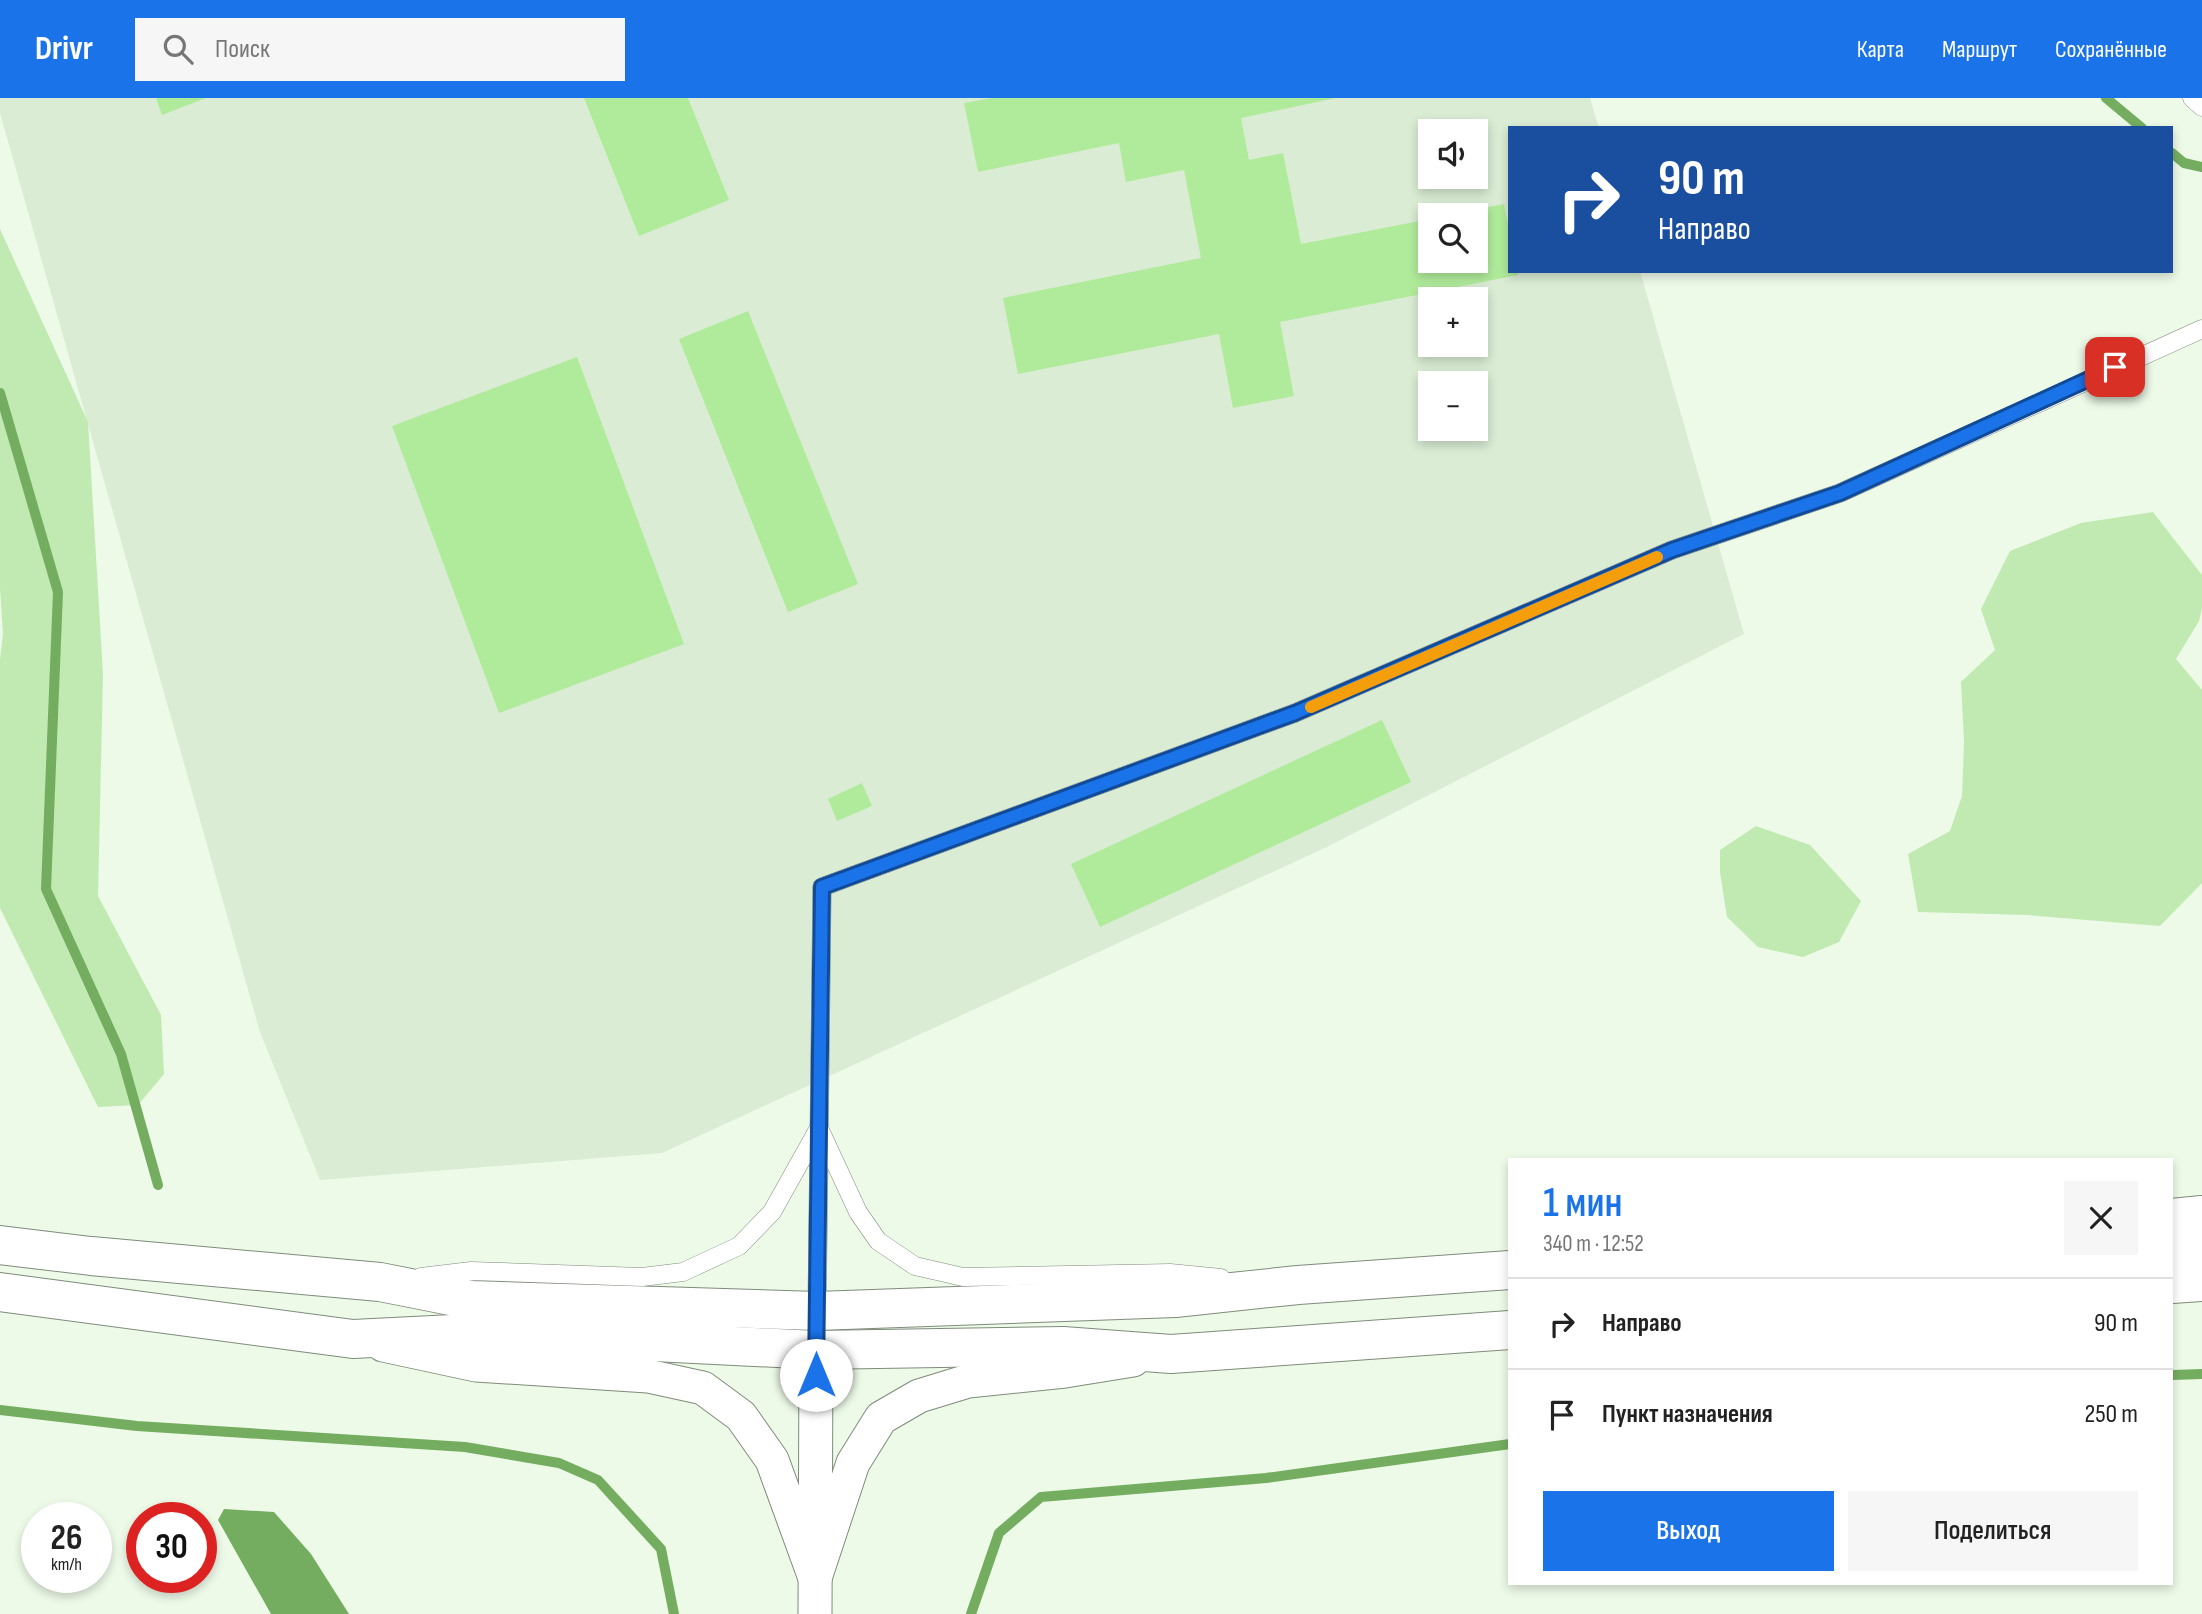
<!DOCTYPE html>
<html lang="ru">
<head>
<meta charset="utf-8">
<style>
  body { margin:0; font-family:"Sofia Sans Condensed",sans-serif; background:#f6f6f6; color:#222; height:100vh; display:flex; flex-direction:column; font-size:26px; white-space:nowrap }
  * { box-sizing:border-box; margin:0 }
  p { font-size:23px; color:#767676 }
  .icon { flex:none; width:38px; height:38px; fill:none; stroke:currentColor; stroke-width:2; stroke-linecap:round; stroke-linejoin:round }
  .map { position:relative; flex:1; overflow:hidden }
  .sheet { position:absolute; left:1508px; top:1060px; width:665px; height:427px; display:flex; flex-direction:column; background:#fff; border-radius:0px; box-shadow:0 4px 10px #0003 }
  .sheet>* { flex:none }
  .guide { position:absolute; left:1508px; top:28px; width:665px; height:147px; border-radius:0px; box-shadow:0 4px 10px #0003; background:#1a4fa0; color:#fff; overflow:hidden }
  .controls { position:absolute; left:1418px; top:21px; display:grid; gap:14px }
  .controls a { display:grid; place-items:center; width:70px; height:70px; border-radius:0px; background:#fff; box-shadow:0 4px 10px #0003; font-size:35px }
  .speed { position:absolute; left:21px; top:1404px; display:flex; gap:14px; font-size:35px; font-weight:700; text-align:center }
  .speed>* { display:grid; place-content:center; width:91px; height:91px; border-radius:50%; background:#fff; box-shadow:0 4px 10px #0003; line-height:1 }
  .speed small { font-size:18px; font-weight:400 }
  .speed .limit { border:10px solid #d22; background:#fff; color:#111 }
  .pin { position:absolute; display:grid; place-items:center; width:60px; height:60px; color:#fff; margin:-30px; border-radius:14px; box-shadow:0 4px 10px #0006 }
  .me { position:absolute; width:77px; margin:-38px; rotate:0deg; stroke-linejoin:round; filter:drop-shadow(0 0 5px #0008) }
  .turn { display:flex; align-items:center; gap:24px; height:147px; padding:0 35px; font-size:32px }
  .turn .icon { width:91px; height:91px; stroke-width:2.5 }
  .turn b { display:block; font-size:49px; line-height:60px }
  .round { display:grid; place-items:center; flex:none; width:74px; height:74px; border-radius:0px; background:#f6f6f6 }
  .summary { display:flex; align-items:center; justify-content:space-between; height:119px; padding:0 35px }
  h1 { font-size:42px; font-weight:600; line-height:52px; color:#1a73e8 }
  .action { display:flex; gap:14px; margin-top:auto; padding:14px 35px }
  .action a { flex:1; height:80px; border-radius:0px; background:#1a73e8; color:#fff; font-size:28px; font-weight:600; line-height:80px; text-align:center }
  .action a+a { background:#f6f6f6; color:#222 }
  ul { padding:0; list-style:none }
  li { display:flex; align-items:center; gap:21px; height:91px; padding:0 35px; border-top:2px solid #e0e0e0 }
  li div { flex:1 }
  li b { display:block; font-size:26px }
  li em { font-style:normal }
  header { display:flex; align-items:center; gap:42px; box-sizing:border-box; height:98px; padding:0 35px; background:#1a73e8; color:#fff }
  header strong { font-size:33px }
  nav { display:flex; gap:38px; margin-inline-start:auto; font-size:24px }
  .search { width:490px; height:63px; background:#f6f6f6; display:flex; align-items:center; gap:18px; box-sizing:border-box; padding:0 24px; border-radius:0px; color:#767676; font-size:26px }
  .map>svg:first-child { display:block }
  .built { fill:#daecd4; fill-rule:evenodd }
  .green { fill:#c0eab1 }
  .water { fill:#74ad60 }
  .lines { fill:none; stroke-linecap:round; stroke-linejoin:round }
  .stream { stroke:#74ad60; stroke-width:10 }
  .building { fill:#b0eb9b }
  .service-casing { stroke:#7f8b7b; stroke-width:19 }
  .minor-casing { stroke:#7f8b7b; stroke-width:35 }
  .primary-casing { stroke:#7f8b7b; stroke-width:40 }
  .service { stroke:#fff; stroke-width:18 }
  .minor { stroke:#fff; stroke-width:33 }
  .primary { stroke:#fff; stroke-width:38 }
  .route-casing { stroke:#114b97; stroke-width:18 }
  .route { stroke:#1a73e8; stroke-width:12 }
  .slow { stroke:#f59e0b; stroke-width:12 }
</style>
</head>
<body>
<header>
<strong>Drivr</strong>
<div class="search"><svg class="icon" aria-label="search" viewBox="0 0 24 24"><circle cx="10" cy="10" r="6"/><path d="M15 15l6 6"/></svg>Поиск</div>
<nav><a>Карта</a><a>Маршрут</a><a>Сохранённые</a></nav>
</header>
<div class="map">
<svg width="2202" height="1516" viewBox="0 0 2202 1516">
  <rect width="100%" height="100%" fill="#edfae8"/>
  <path class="built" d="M0 0H1590L1599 30H1510V173H1640L1744 536 1327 749 662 1055 320 1082 260 934 0 15ZM1430 33H1475V79H1430ZM1430 117H1475V163H1430ZM1430 201H1475V247H1430ZM1430 285H1475V331H1430Z"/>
  <g class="green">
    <path d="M0 131 88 324 103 576 98 798 161 917 164 976 138 1007 98 1009 0 810V561L3 536 0 490Z"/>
    <path d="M2153 414 2202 477V510L2199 523 2176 561 2202 592V785L2160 828 2027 817 1918 814 1908 756 1950 733 1962 698 1964 643 1961 584 1995 552 1981 511 2010 453 2081 425Z"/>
    <path d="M1756 728 1810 747 1861 803 1839 844 1803 859 1758 849 1727 819 1720 774V752Z"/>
  </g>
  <path class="water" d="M224 1411 274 1414 311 1456 349 1516H271L218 1422Z"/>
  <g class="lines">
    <g class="stream">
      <path d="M2106 0 2142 30"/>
      <path d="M2172 55 2184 65 2202 69"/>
      <path d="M0 295 58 494 46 791 121 956 158 1087"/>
      <path d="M2172 1277 2202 1276"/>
      <path d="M0 1312 137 1328 465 1349 559 1365 598 1382 661 1451 674 1516"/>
      <path d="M971 1516 999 1435 1041 1399 1266 1380 1510 1346"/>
    </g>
  </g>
  <g class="building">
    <path d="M156 0H206L162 17Z"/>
    <path d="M584 0H688L729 102 639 138Z"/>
    <path d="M992 0H1336L1241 20 1249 62 1283 55 1301 146 1430 121V163H1475V117L1453 116 1504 106 1510 137V173H1517L1518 177 1280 224 1294 298 1233 310 1219 236 1018 276 1003 200 1201 160 1184 72 1126 84 1119 45 978 74 964 5Z"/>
    <path d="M748 213 858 486 788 514 679 241Z"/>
    <path d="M577 259 684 546 499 615 392 328Z"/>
    <path d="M1382 622 1411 684 1100 829 1071 766Z"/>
    <path d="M862 685 872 708 837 723 828 701Z"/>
  </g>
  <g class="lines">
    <defs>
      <g id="service">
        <path d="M2192 0 2202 9"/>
        <path d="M421 1179 471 1173 642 1179 683 1174 739 1148 772 1114 819 1030 858 1114 878 1143 915 1168 963 1179 1170 1175 1221 1180"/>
        <path d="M817 1213 822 789 1295 615 1672 452 1840 395 2202 231"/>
      </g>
      <g id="minor">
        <path d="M383 1247 476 1267 648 1278 703 1290 741 1318 772 1362 815 1480 853 1365 881 1320 919 1298 968 1283 1065 1273 1133 1262"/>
        <path d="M815 1516 816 1252"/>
      </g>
      <g id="primary">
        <path d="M2172 1120 2202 1117"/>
        <path d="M0 1147 91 1158 380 1184 471 1202 817 1213 1175 1200 1298 1187 1510 1172"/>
        <path d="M2172 1148H2202"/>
        <path d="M2172 1186 2202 1184"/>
        <path d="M0 1194 353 1241 473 1235 816 1252 1063 1248 1171 1256 1510 1232"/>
      </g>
    </defs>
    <use href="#service" class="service-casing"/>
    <use href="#minor" class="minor-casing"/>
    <use href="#primary" class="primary-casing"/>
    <use href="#service" class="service"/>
    <use href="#minor" class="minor"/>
    <use href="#primary" class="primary"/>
  </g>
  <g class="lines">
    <defs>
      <path id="route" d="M816 1277 822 789 1295 615 1672 452 1840 395 2115 269"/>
    </defs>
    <use href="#route" class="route-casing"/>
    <use href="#route" class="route"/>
    <path class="slow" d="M1311 609 1657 459"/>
  </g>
</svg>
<div class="controls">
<a><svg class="icon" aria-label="sound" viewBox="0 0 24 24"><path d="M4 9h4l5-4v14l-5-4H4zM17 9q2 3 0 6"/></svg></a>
<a><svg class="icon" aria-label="search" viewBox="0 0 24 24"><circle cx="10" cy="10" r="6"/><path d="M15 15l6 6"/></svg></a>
<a>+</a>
<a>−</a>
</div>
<div class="speed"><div>26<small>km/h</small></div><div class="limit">30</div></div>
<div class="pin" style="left:2115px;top:269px;background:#d93025"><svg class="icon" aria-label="arrive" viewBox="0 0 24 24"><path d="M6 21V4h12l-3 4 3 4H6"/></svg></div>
<svg class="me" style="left:816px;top:1277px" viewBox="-20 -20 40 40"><circle r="19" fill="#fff"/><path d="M0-13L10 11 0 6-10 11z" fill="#1a73e8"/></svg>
<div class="guide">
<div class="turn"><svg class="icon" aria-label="right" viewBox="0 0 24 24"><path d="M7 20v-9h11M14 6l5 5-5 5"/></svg><div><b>90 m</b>Направо</div></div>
</div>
<section class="sheet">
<div class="summary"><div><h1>1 мин</h1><p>340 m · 12:52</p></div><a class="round"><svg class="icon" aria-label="close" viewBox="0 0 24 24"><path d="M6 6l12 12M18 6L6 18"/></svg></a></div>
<ul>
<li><svg class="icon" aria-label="right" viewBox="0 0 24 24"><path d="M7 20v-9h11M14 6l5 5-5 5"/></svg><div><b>Направо</b></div><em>90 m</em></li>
<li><svg class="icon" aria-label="arrive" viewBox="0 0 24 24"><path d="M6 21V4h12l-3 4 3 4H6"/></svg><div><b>Пункт назначения</b></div><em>250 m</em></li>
</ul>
<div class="action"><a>Выход</a><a>Поделиться</a></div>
</section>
</div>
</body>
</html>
